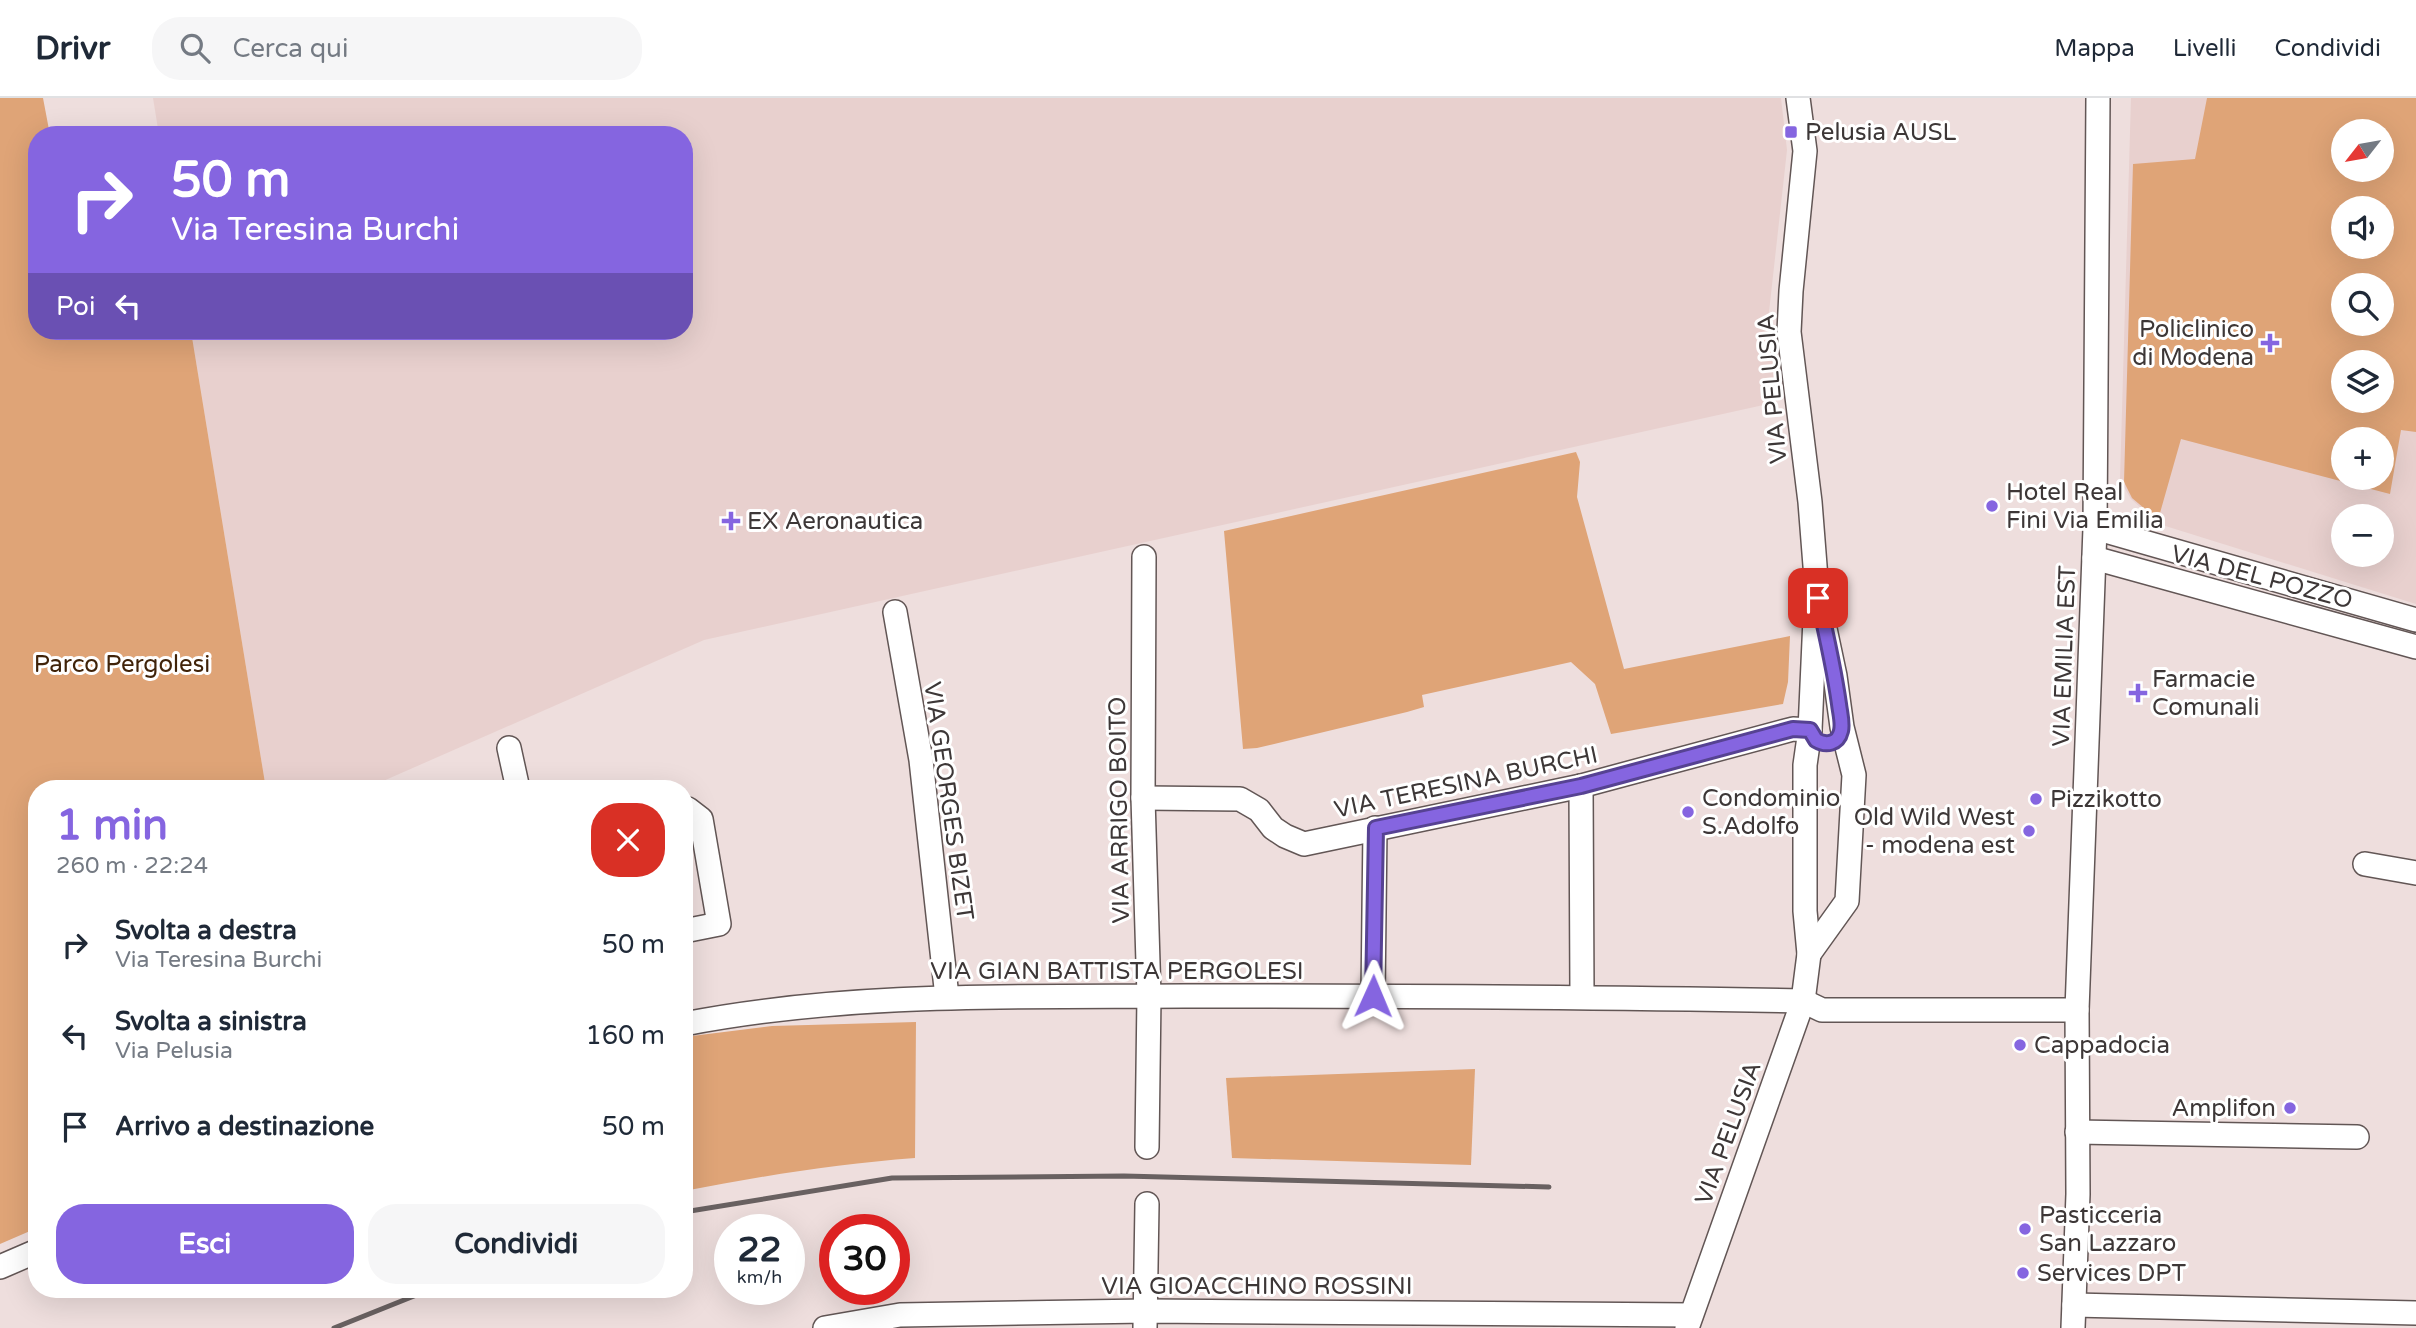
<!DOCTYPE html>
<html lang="it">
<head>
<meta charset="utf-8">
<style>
  body { margin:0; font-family:"Varela Round",sans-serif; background:#f6f6f7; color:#1f2937; height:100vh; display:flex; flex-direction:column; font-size:26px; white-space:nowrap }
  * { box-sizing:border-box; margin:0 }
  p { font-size:23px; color:#747a83 }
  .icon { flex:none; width:38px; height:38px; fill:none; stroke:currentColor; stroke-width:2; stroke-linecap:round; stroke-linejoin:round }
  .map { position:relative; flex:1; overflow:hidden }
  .side { position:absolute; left:28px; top:682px; width:665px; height:518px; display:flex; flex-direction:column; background:#fff; border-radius:28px; box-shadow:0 7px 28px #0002 }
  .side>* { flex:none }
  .hud { position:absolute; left:28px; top:28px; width:665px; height:214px; border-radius:28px; box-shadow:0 7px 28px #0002; background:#8565e0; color:#fff; overflow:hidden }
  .needle { width:46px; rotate:239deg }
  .fabs { position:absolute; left:2331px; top:21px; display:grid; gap:14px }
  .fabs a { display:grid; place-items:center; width:63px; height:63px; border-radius:50%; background:#fff; box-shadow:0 7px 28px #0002; font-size:35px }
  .speed { position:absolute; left:714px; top:1116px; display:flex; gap:14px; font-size:35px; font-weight:700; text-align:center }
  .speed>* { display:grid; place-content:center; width:91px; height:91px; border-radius:50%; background:#fff; box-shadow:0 7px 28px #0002; line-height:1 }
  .speed small { font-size:18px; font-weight:400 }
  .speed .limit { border:10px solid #d22; background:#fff; color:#111 }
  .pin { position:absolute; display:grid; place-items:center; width:60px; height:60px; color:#fff; margin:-30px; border-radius:14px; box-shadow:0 4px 10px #0006 }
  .me { position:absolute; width:77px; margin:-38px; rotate:1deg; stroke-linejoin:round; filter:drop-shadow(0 0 5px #0008) }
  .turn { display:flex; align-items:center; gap:24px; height:147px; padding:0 28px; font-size:32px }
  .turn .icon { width:91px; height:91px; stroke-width:2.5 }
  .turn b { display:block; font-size:49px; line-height:60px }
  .then { display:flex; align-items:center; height:66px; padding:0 28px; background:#0003; gap:14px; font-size:26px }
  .round { display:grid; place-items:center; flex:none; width:74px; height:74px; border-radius:28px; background:#f6f6f7 }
  .overview { display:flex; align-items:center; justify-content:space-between; height:119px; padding:0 28px }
  h1 { font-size:42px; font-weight:800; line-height:52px; color:#8565e0 }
  .cta { display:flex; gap:14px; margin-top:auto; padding:14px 28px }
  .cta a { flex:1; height:80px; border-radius:28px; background:#8565e0; color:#fff; font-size:28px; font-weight:800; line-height:80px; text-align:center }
  .cta a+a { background:#f6f6f7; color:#1f2937 }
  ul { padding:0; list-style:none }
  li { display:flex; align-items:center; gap:21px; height:91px; padding:0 28px }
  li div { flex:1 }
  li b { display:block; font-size:26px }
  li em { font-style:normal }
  header { display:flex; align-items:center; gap:42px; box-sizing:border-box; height:98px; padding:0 35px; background:#fff; border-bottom:2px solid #e0e1e3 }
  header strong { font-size:33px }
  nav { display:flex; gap:38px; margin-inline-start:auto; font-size:24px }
  .search { width:490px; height:63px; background:#f6f6f7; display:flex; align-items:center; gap:18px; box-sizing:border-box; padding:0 24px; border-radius:28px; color:#747a83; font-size:26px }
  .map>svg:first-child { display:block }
  .built { fill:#e8d0ce; fill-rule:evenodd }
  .green { fill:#dfa477; fill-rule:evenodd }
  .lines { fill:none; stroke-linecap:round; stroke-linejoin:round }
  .minor-casing { stroke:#625655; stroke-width:26 }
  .minor { stroke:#fff; stroke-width:23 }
  .rail { stroke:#696161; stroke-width:5 }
  .route-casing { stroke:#564292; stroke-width:18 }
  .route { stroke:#8565e0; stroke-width:12 }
  .poi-dot { fill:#8565e0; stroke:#fff; stroke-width:2.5 }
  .labels { text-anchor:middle; stroke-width:6; stroke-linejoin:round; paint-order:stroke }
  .poi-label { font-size:24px; fill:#3d3737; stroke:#fff; text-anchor:start }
  .street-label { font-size:24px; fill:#3d3737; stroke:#fff }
  .park-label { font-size:24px; fill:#402309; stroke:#fff }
</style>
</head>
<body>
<header>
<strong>Drivr</strong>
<div class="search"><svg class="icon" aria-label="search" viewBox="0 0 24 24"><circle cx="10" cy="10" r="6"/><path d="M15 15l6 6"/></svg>Cerca qui</div>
<nav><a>Mappa</a><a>Livelli</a><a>Condividi</a></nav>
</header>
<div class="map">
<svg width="2416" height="1230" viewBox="0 0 2416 1230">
  <rect width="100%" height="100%" fill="#eededd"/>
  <g class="built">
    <path d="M153 0H1781L1787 52 1768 223 1777 304 704 542 365 691H266L191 233H684V37H159Z"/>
    <path d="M2131 0H2416V506L2159 426 2131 401 2120 382ZM2343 33H2382V72H2343ZM2343 110H2382V149H2343ZM2343 187H2382V226H2343ZM2343 264H2382V303H2343ZM2343 341H2382V380H2343ZM2343 418H2382V457H2343Z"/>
  </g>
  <g class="green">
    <path d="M0 0H43L50 37H37V233H191L266 691H37V1130L0 1146Z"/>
    <path d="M2207 0H2416V334L2401 332 2390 396 2181 341 2158 422 2132 400 2124 384 2133 66 2195 61ZM2343 33H2382V72H2343ZM2343 110H2382V149H2343ZM2343 187H2382V226H2343ZM2343 264H2382V303H2343ZM2343 341H2382V380H2343Z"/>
    <path d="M1576 354 1580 364 1577 399 1624 571 1790 538 1788 584 1783 606 1611 636 1595 586 1571 564 1422 597 1424 609 1407 614 1257 650 1243 651 1224 433Z"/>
    <path d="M916 924 915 1060C837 1066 761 1078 684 1093V939L772 928Z"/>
    <path d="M1475 971 1471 1067 1232 1060 1226 980Z"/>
  </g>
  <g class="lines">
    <defs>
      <g id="minor">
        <path d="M1798 0 1805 53 1791 193 1789 234 1810 404 1817 493 1835 578 1842 629 1854 677 1847 803 1809 856"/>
        <path d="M2095 430 2416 522"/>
        <path d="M1144 459 1143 700 1149 898 1147 1049"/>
        <path d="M2094 460 2416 549"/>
        <path d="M895 514 921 662 947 899"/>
        <path d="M509 650 518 691"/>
        <path d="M1581 688 1582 898"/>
        <path d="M1143 700 1240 701 1259 712 1273 730 1285 738 1304 746 1581 688 1793 631 1810 632"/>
        <path d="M684 711H688L701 721 719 826 684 833"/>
        <path d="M2365 766 2416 775"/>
        <path d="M1373 898 1375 730"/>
        <path d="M684 926C848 894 1018 899 1184 898 1390 898 1597 899 1803 903L1822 912H2077"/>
        <path d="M2077 1034 2357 1039"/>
        <path d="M0 1169 37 1153"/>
        <path d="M2074 1207 2416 1215"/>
        <path d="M825 1230 900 1217 1146 1213 1691 1217"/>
        <path d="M1145 1230 1147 1106"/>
        <path d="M1687 1230 1803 903 1809 856 1805 813V667L1810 632 1815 521"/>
        <path d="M2073 1230 2078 1096 2077 912 2095 430 2098 0"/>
      </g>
    </defs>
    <use href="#minor" class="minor-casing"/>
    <use href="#minor" class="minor"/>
    <g class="rail">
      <path d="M684 1114 892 1080 1124 1078 1549 1089"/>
      <path d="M334 1230 429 1192"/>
    </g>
  </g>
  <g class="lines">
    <defs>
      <path id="route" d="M1373 898 1376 730 1581 688 1793 631 1810 632 1816 642C1826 648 1838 646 1841 633 1843 625 1840 615 1839 606 1834 570 1826 535 1818 500"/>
    </defs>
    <use href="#route" class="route-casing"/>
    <use href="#route" class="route"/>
  </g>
  <g class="poi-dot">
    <rect x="1784" y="27" width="14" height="14" rx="3.5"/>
    <path d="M2266.5 234.5h7v7h7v7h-7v7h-7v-7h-7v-7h7z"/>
    <circle cx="1992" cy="408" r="7"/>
    <path d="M727.5 412.5h7v7h7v7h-7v7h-7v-7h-7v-7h7z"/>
    <path d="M2134.5 584.5h7v7h7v7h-7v7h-7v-7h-7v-7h7z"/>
    <circle cx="2036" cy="701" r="7"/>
    <circle cx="1688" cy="714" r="7"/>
    <circle cx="2029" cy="733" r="7"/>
    <circle cx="2020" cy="947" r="7"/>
    <circle cx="2290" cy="1010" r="7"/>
    <circle cx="2025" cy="1131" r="7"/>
    <circle cx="2023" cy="1175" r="7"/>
  </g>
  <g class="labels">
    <g class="poi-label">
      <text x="1805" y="42">Pelusia AUSL</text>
      <text x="2254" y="239" text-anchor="end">Policlinico<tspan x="2254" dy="28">di Modena</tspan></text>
      <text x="2006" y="402">Hotel Real<tspan x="2006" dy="28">Fini Via Emilia</tspan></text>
      <text x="747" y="431">EX Aeronautica</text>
      <text x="2152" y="589">Farmacie<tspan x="2152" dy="28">Comunali</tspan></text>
      <text x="1702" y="708">Condominio<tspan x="1702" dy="28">S.Adolfo</tspan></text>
      <text x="2050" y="709">Pizzikotto</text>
      <text x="2015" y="727" text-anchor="end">Old Wild West<tspan x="2015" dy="28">- modena est</tspan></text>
      <text x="2034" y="955">Cappadocia</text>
      <text x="2276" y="1018" text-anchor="end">Amplifon</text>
      <text x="2039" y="1125">Pasticceria<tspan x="2039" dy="28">San Lazzaro</tspan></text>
      <text x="2037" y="1183">Services DPT</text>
    </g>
    <g class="street-label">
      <text transform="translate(1772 291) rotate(-95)" y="8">VIA PELUSIA</text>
      <text transform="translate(2262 479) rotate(15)" y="8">VIA DEL POZZO</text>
      <text transform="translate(2064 558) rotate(-88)" y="8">VIA EMILIA EST</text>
      <text transform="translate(1466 684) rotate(-12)" y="8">VIA TERESINA BURCHI</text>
      <text transform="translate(949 703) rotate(82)" y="8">VIA GEORGES BIZET</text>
      <text transform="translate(1119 712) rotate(-91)" y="8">VIA ARRIGO BOITO</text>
      <text x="1117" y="881">VIA GIAN BATTISTA PERGOLESI</text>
      <text transform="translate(1728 1035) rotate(-70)" y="8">VIA PELUSIA</text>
      <text x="1257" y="1196">VIA GIOACCHINO ROSSINI</text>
    </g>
    <g class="park-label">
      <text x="122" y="574">Parco Pergolesi</text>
    </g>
  </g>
</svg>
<div class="fabs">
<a><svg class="needle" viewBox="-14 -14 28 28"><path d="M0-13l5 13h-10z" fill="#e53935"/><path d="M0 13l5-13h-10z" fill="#747a83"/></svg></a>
<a><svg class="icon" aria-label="sound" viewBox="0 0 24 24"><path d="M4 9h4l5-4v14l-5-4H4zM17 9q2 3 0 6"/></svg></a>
<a><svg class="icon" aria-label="search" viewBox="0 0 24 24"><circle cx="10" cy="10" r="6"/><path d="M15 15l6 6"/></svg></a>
<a><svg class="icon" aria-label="layers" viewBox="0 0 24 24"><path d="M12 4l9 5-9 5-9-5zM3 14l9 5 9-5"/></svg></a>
<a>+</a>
<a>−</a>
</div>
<div class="speed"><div>22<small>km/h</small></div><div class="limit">30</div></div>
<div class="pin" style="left:1818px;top:500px;background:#d93025"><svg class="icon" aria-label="arrive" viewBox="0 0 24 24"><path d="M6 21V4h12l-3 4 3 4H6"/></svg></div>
<svg class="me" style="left:1373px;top:898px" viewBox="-20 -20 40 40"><path d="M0-17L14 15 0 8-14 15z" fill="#8565e0" stroke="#fff" stroke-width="4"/></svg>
<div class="hud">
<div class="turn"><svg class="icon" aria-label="right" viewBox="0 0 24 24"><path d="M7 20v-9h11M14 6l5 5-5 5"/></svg><div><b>50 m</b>Via Teresina Burchi</div></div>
<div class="then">Poi<svg class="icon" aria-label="left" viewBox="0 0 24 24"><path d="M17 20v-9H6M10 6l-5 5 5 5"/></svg></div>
</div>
<section class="side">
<div class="overview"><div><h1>1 min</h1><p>260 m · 22:24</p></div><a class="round" style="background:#d93025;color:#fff"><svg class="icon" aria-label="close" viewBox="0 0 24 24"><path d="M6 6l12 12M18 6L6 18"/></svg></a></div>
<ul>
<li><svg class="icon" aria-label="right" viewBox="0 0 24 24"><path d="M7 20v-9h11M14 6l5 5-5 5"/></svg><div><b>Svolta a destra</b><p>Via Teresina Burchi</p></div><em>50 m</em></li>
<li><svg class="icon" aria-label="left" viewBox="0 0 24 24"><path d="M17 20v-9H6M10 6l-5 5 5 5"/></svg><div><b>Svolta a sinistra</b><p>Via Pelusia</p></div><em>160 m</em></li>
<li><svg class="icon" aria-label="arrive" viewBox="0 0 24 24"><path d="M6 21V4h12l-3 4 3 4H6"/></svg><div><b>Arrivo a destinazione</b></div><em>50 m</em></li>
</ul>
<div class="cta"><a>Esci</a><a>Condividi</a></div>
</section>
</div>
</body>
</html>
